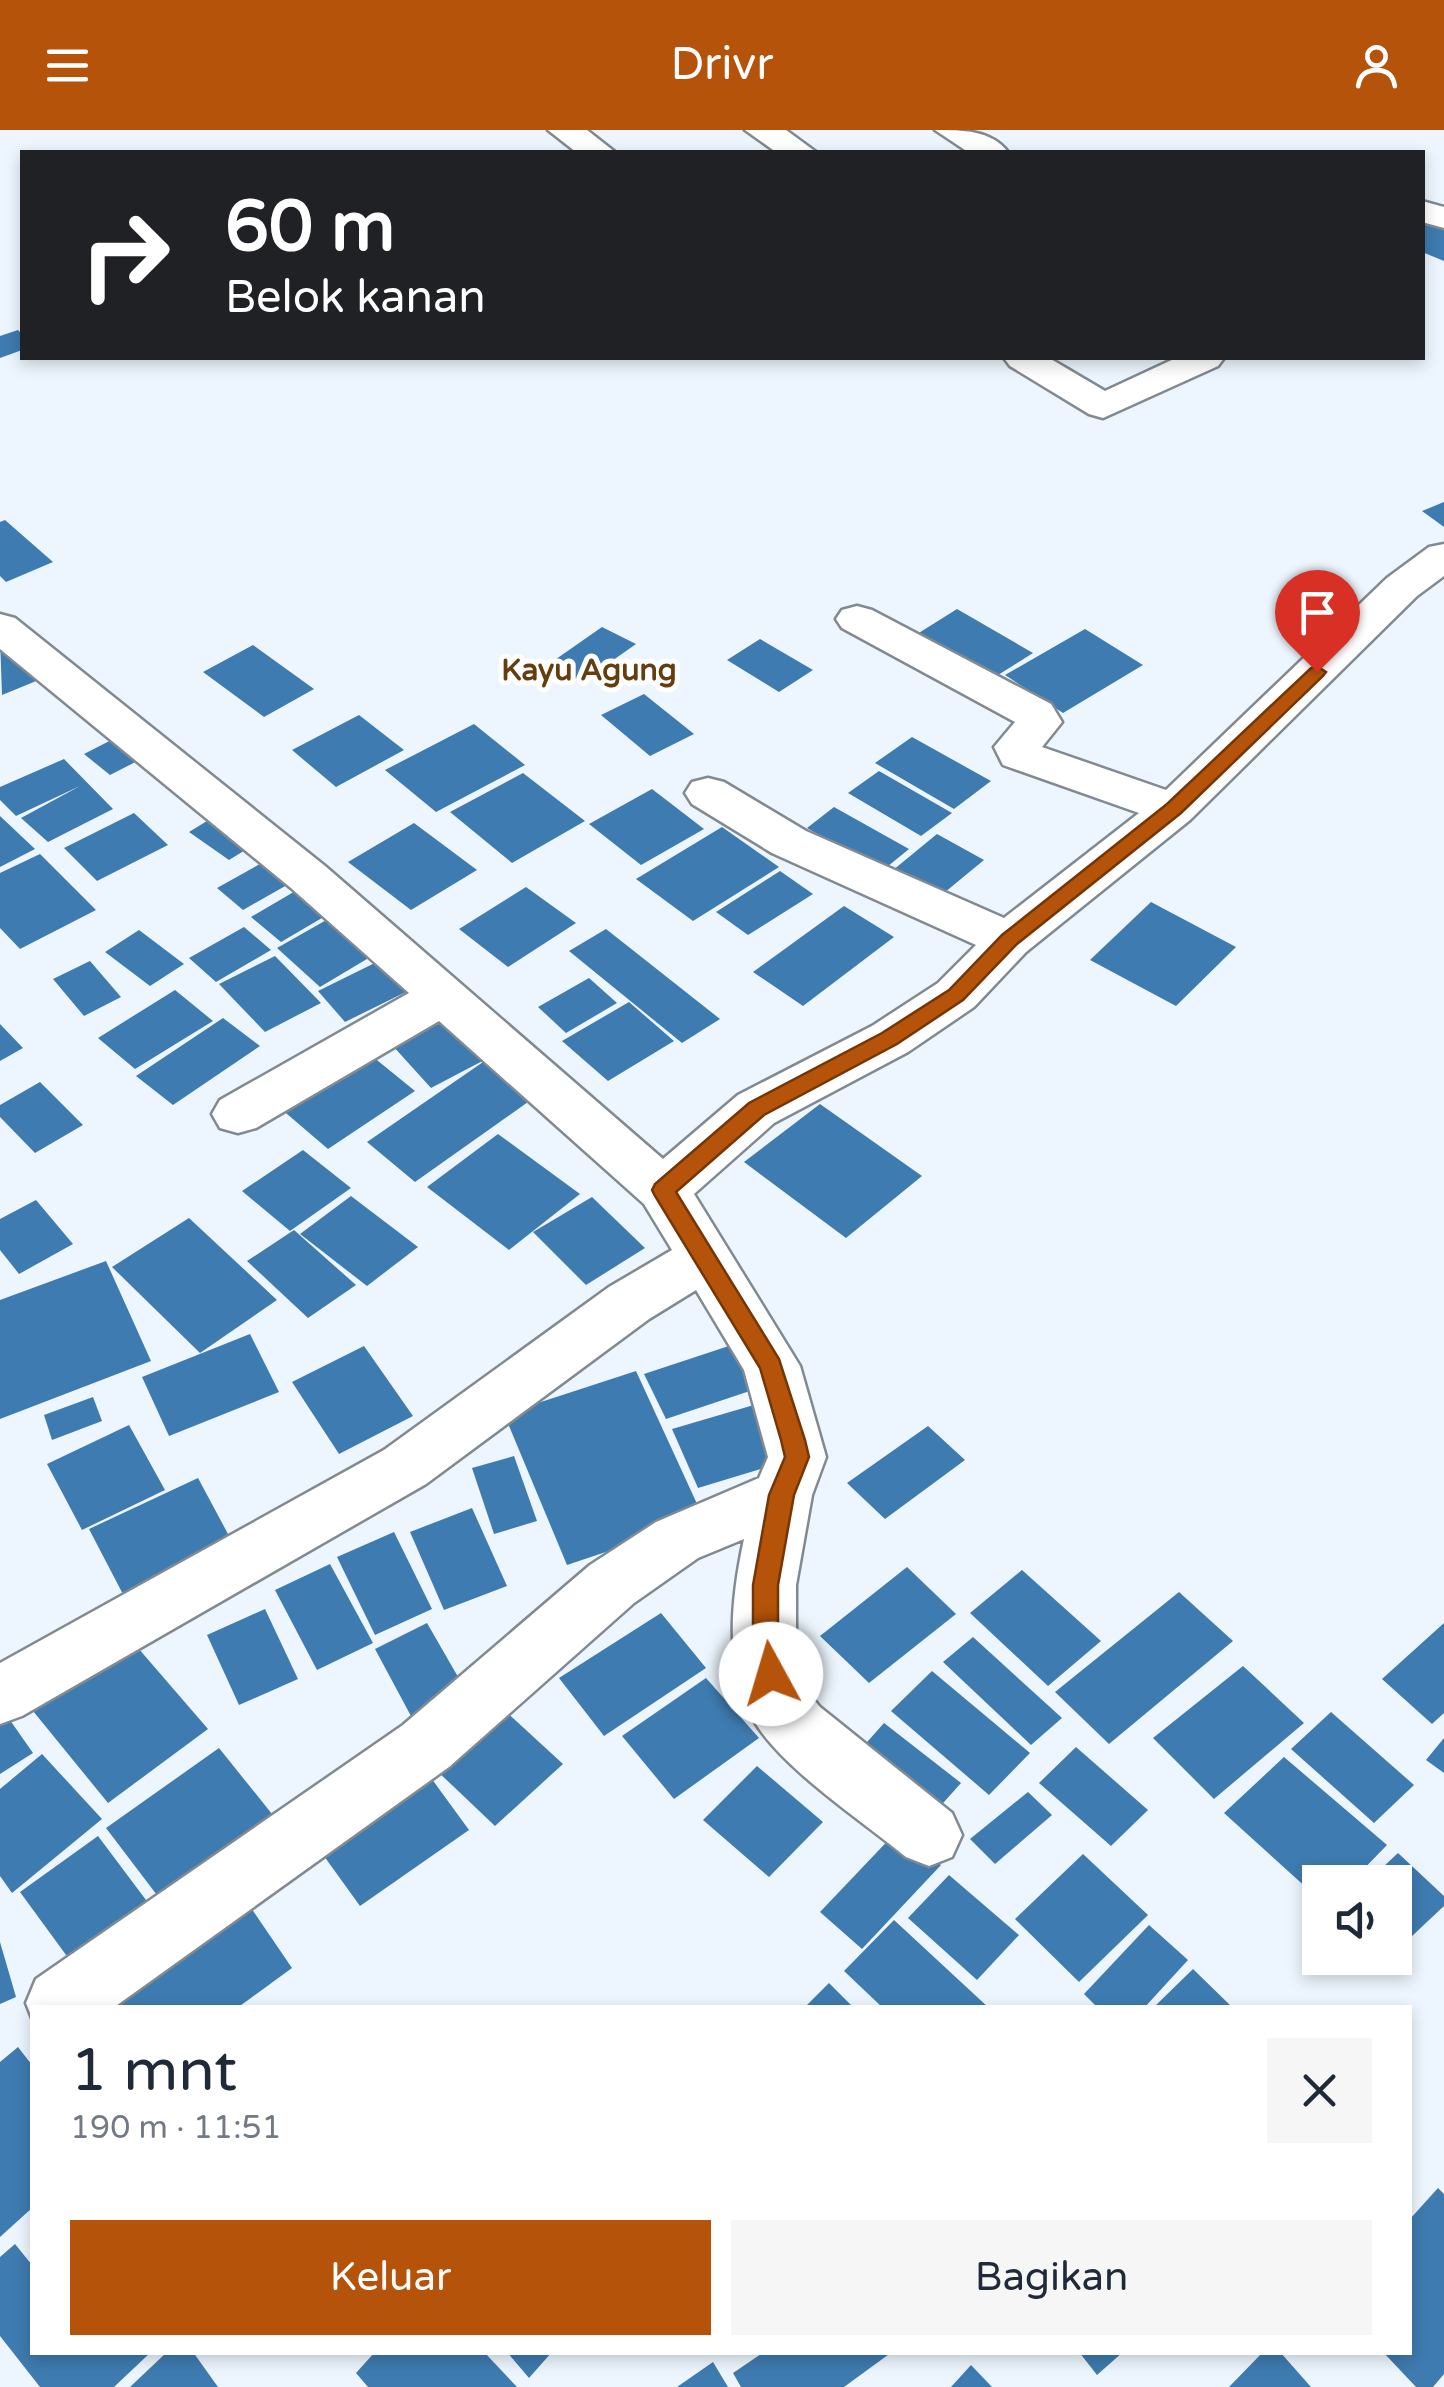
<!DOCTYPE html>
<html lang="id">
<head>
<meta charset="utf-8">
<style>
  body { margin:0; font-family:"Varela Round",sans-serif; background:#f6f6f7; color:#1f2937; height:100vh; display:flex; flex-direction:column; font-size:38px; white-space:nowrap }
  * { box-sizing:border-box; margin:0 }
  p { font-size:32px; color:#747a83 }
  .icon { flex:none; width:55px; height:55px; fill:none; stroke:currentColor; stroke-width:2; stroke-linecap:round; stroke-linejoin:round }
  .map { position:relative; flex:1; overflow:hidden }
  .side { position:absolute; left:30px; top:1875px; width:1382px; height:350px; display:flex; flex-direction:column; background:#fff; border-radius:0px; box-shadow:0 5px 15px #0003 }
  .side>* { flex:none }
  .top-card { position:absolute; left:20px; top:20px; width:1405px; height:210px; border-radius:0px; box-shadow:0 5px 15px #0003; background:#202124; color:#fff; overflow:hidden }
  .buttons { position:absolute; left:1302px; top:1735px; display:grid; gap:20px }
  .buttons a { display:grid; place-items:center; width:110px; height:110px; border-radius:0px; background:#fff; box-shadow:0 5px 15px #0003; font-size:50px }
  .pin { position:absolute; display:grid; place-items:center; width:85px; height:85px; color:#fff; margin:-102px -42px; border-radius:50% 50% 50% 0; rotate:-45deg; box-shadow:0 0 10px #0007 }
  .pin .icon { rotate:45deg }
  .me { position:absolute; width:110px; margin:-55px; rotate:354deg; stroke-linejoin:round; filter:drop-shadow(0 0 8px #0008) }
  .turn { display:flex; align-items:center; gap:35px; height:210px; padding:0 40px; font-size:45px }
  .turn .icon { width:130px; height:130px; stroke-width:2.5 }
  .turn b { display:block; font-size:70px; line-height:85px }
  .round { display:grid; place-items:center; flex:none; width:105px; height:105px; border-radius:0px; background:#f6f6f7 }
  .summary { display:flex; align-items:center; justify-content:space-between; height:170px; padding:0 40px }
  h1 { font-size:60px; font-weight:600; line-height:75px }
  .action { display:flex; gap:20px; margin-top:auto; padding:20px 40px }
  .action a { flex:1; height:115px; border-radius:0px; background:#b45309; color:#fff; font-size:40px; font-weight:600; line-height:115px; text-align:center }
  .action a+a { background:#f6f6f7; color:#1f2937 }
  header { display:flex; justify-content:space-between; align-items:center; height:130px; padding:0 40px; background:#b45309; color:#fff; font-size:45px; font-weight:600 }
  .map>svg:first-child { display:block }
  .building { fill:#3e7bb0 }
  .lines { fill:none; stroke-linecap:round; stroke-linejoin:round }
  .street-casing { stroke:#828a91; stroke-width:5 }
  .street { fill:#fff; fill-rule:evenodd }
  .route { fill:#b45309; stroke:#753606; stroke-width:2.5 }
  .labels { text-anchor:middle; stroke-width:10; stroke-linejoin:round; paint-order:stroke }
  .far-quarter-label { font-size:30px; font-weight:bold; fill:#643e0e; stroke:#fff }
</style>
</head>
<body>
<header><svg class="icon" aria-label="menu" viewBox="0 0 24 24"><path d="M4 6h16M4 12h16M4 18h16"/></svg>Drivr<svg class="icon" aria-label="person" viewBox="0 0 24 24"><circle cx="12" cy="8" r="4"/><path d="M4 21q1-7 8-7t8 7"/></svg></header>
<div class="map">
<svg width="1444" height="2257" viewBox="0 0 1444 2257">
  <rect width="100%" height="100%" fill="#edf6fe"/>
  <g class="building">
    <path d="M1422 88 1444 97V131L1422 122Z"/>
    <path d="M18 200 22 204V220L0 228V206Z"/>
    <path d="M1444 372V397L1422 381Z"/>
    <path d="M5 390 53 432 6 452 0 446V392Z"/>
    <path d="M957 479 1033 523 990 550 914 506Z"/>
    <path d="M602 497 636 514 582 552 549 534Z"/>
    <path d="M1085 499 1143 535 1063 583 1005 545Z"/>
    <path d="M0 508 46 547 2 565Z"/>
    <path d="M760 509 813 540 779 562 727 530Z"/>
    <path d="M253 515 314 559 264 587 203 542Z"/>
    <path d="M644 564 694 604 650 626 601 585Z"/>
    <path d="M359 585 404 620 336 657 292 620Z"/>
    <path d="M474 594 525 635 436 682 385 640Z"/>
    <path d="M127 602 153 623 110 645 84 624Z"/>
    <path d="M912 607 991 651 954 679 875 633Z"/>
    <path d="M64 629 113 679 48 712 21 688 80 656 16 686 0 670V657Z"/>
    <path d="M879 641 952 683 921 706 848 663Z"/>
    <path d="M523 643 585 691 512 733 450 682Z"/>
    <path d="M652 659 704 699 641 735 589 694Z"/>
    <path d="M834 677 909 719 882 741 807 698Z"/>
    <path d="M134 683 168 715 97 751 64 718Z"/>
    <path d="M220 683 260 711 229 730 189 702Z"/>
    <path d="M0 686 35 719 0 737Z"/>
    <path d="M414 693 477 740 411 780 348 732Z"/>
    <path d="M722 697 779 737 693 791 636 749Z"/>
    <path d="M937 704 984 730 933 772 887 745Z"/>
    <path d="M40 724 96 780 20 819 0 798V743Z"/>
    <path d="M269 729 294 751 243 780 217 758Z"/>
    <path d="M780 741 813 764 748 805 716 782Z"/>
    <path d="M309 753 339 778 281 812 251 787Z"/>
    <path d="M526 757 576 793 508 837 459 799Z"/>
    <path d="M1151 772 1236 817 1176 876 1090 830Z"/>
    <path d="M844 776 894 807 803 876 753 842Z"/>
    <path d="M344 780 387 817 320 857 277 818Z"/>
    <path d="M244 797 271 820 216 852 189 828Z"/>
    <path d="M606 799 720 889 682 913 569 821Z"/>
    <path d="M139 800 184 834 150 856 105 822Z"/>
    <path d="M393 824 422 854 345 892 318 861Z"/>
    <path d="M275 826 321 873 265 902 219 854Z"/>
    <path d="M90 831 121 867 84 886 53 849Z"/>
    <path d="M589 848 617 873 566 903 538 877Z"/>
    <path d="M175 860 213 891 135 939 98 908Z"/>
    <path d="M629 872 674 911 608 951 562 911Z"/>
    <path d="M440 876 490 927 431 958 383 905Z"/>
    <path d="M223 888 260 916 173 975 136 946Z"/>
    <path d="M0 894 23 918 0 931Z"/>
    <path d="M367 922 415 961 328 1019 280 978Z"/>
    <path d="M486 930 535 967 415 1052 367 1012Z"/>
    <path d="M40 952 83 995 35 1023 0 987V975Z"/>
    <path d="M820 974 922 1046 846 1108 744 1032Z"/>
    <path d="M498 1004 580 1064 509 1120 427 1057Z"/>
    <path d="M303 1020 351 1058 290 1101 242 1061Z"/>
    <path d="M351 1066 418 1117 367 1156 300 1104Z"/>
    <path d="M592 1067 645 1118 586 1155 533 1102Z"/>
    <path d="M36 1070 73 1114 19 1144 0 1120V1089Z"/>
    <path d="M189 1088 277 1170 200 1223 112 1137Z"/>
    <path d="M294 1100 356 1155 308 1188 247 1131Z"/>
    <path d="M106 1131 151 1231 0 1289V1170Z"/>
    <path d="M250 1204 279 1262 169 1306 142 1247Z"/>
    <path d="M747 1210 771 1254 666 1289 644 1244Z"/>
    <path d="M364 1216 413 1286 339 1324 292 1252Z"/>
    <path d="M636 1241 704 1389 567 1435 504 1284Z"/>
    <path d="M93 1267 102 1291 52 1310 44 1285Z"/>
    <path d="M767 1271 794 1329 698 1358 672 1299Z"/>
    <path d="M129 1295 165 1360 82 1400 47 1334Z"/>
    <path d="M928 1296 965 1330 885 1389 847 1353Z"/>
    <path d="M514 1326 537 1391 494 1404 472 1338Z"/>
    <path d="M198 1348 235 1417 126 1470 89 1399Z"/>
    <path d="M472 1378 507 1456 444 1480 410 1402Z"/>
    <path d="M394 1402 432 1479 375 1505 337 1427Z"/>
    <path d="M330 1434 373 1513 317 1540 275 1460Z"/>
    <path d="M907 1437 956 1484 869 1553 820 1506Z"/>
    <path d="M1022 1440 1101 1511 1048 1556 970 1483Z"/>
    <path d="M1179 1462 1233 1511 1109 1614 1055 1562Z"/>
    <path d="M265 1479 298 1549 239 1575 207 1505Z"/>
    <path d="M661 1483 706 1538 604 1606 559 1548Z"/>
    <path d="M427 1493 465 1559 411 1586 375 1519Z"/>
    <path d="M1444 1493V1583L1432 1594 1382 1549Z"/>
    <path d="M973 1507 1062 1588 1031 1615 943 1532Z"/>
    <path d="M132 1511 208 1599 108 1673 33 1581Z"/>
    <path d="M1243 1536 1304 1593 1214 1669 1153 1608Z"/>
    <path d="M932 1541 1030 1623 989 1665 891 1581Z"/>
    <path d="M706 1548 759 1608 674 1669 622 1606Z"/>
    <path d="M502 1578 563 1634 495 1696 434 1638Z"/>
    <path d="M1331 1582 1414 1655 1374 1693 1291 1619Z"/>
    <path d="M5 1583 33 1623 0 1644V1587Z"/>
    <path d="M884 1593 961 1653 936 1681 860 1620Z"/>
    <path d="M1444 1608V1643L1426 1630Z"/>
    <path d="M1076 1617 1148 1680 1111 1716 1039 1653Z"/>
    <path d="M219 1618 280 1694 166 1777 106 1698Z"/>
    <path d="M42 1624 102 1689 12 1763 0 1746V1659Z"/>
    <path d="M1284 1627 1387 1715 1351 1752H1320V1770L1224 1683Z"/>
    <path d="M757 1636 823 1692 769 1747 703 1690Z"/>
    <path d="M426 1641 469 1700 360 1776 316 1715Z"/>
    <path d="M1028 1662 1052 1685 995 1734 970 1709Z"/>
    <path d="M898 1700 941 1735 862 1819 820 1782Z"/>
    <path d="M98 1706 155 1782 77 1840 20 1762Z"/>
    <path d="M1398 1723 1444 1766V1776L1395 1822V1752H1367Z"/>
    <path d="M1083 1724 1148 1785 1079 1852 1015 1789Z"/>
    <path d="M949 1745 1019 1805 977 1850 908 1788Z"/>
    <path d="M247 1772 292 1838 237 1878H103Z"/>
    <path d="M894 1790 989 1878H883L844 1841Z"/>
    <path d="M1149 1795 1188 1830 1144 1878H1098L1084 1864Z"/>
    <path d="M0 1812 16 1867 0 1874Z"/>
    <path d="M1193 1839 1233 1878H1153Z"/>
    <path d="M829 1853 854 1878H804Z"/>
    <path d="M18 1917 32 1935V2078L0 2107V1932Z"/>
    <path d="M1438 2058 1444 2064V2244L1433 2257H1416L1383 2222H1410V2089Z"/>
    <path d="M15 2114 32 2135V2222H151L114 2257H40L0 2206V2127Z"/>
    <path d="M167 2222H193L218 2257H130Z"/>
    <path d="M375 2222H484L517 2257H368L356 2243Z"/>
    <path d="M507 2222H552L529 2248Z"/>
    <path d="M764 2222H892L844 2257H741L733 2243Z"/>
    <path d="M1079 2222H1123L1097 2245Z"/>
    <path d="M1263 2222H1280L1311 2257H1229Z"/>
    <path d="M713 2232 728 2257H677Z"/>
    <path d="M971 2235 992 2257H951Z"/>
  </g>
  <g class="lines">
    <defs>
      <g id="street">
        <path d="M548 0H587L615 22H576Z"/>
        <path d="M745 0H786L816 22H776Z"/>
        <path d="M935 0C962 0 991 0 1008 22H968Z"/>
        <path d="M1422 71 1444 77V98L1422 92Z"/>
        <path d="M1004 228H1049L1105 261 1176 228H1224L1218 236 1103 288 1089 284 1010 236Z"/>
        <path d="M1444 414V446L1417 466 1190 690 1026 822 974 877 908 922 774 993 694 1064 800 1236 826 1327 812 1365 796 1455V1518L805 1559 820 1577 952 1683 962 1705 952 1727 929 1736 906 1727C861 1690 780 1637 753 1589 723 1536 732 1465 744 1409L698 1428 634 1473 449 1637 113 1878H32V1888L26 1873 36 1849 403 1595 590 1435 656 1392 759 1348 768 1327 744 1240 696 1160 649 1189 426 1354 22 1586 0 1594V1533L384 1320 609 1157 672 1120 644 1074 439 891 256 998 238 1003 220 998 212 984 220 970 409 863 291 758 0 519V484L15 488 325 736 663 1029 738 965 872 896 938 853 976 815 772 723 692 674 685 663 692 652 708 648 724 652 806 701 1004 788 1139 683 1003 635 994 617 1015 592 842 498 836 489 842 480 857 476 872 480 1051 574 1062 592 1042 617 1166 660 1387 448 1429 417Z"/>
      </g>
    </defs>
    <use href="#street" class="street-casing"/>
    <use href="#street" class="street"/>
  </g>
  <path class="route" d="M1317 536 1326 542 1323 546 1181 683 1017 814 963 870 897 914 764 985 676 1062 779 1229 805 1310 809 1327 794 1365 778 1455V1518L784 1544 780 1552 771 1555 762 1552 753 1518V1455L769 1365 785 1327 781 1310 760 1238 655 1066 652 1060 655 1054 749 973 882 903 949 860 1002 805 1167 674 1311 538Z"/>
  <g class="labels">
    <g class="far-quarter-label">
      <text x="589" y="550">Kayu Agung</text>
    </g>
  </g>
</svg>
<div class="buttons">
<a><svg class="icon" aria-label="sound" viewBox="0 0 24 24"><path d="M4 9h4l5-4v14l-5-4H4zM17 9q2 3 0 6"/></svg></a>
</div>
<div class="pin" style="left:1317px;top:542px;background:#d93025"><svg class="icon" aria-label="arrive" viewBox="0 0 24 24"><path d="M6 21V4h12l-3 4 3 4H6"/></svg></div>
<svg class="me" style="left:771px;top:1544px" viewBox="-20 -20 40 40"><circle r="19" fill="#fff"/><path d="M0-13L10 11 0 6-10 11z" fill="#b45309"/></svg>
<div class="top-card">
<div class="turn"><svg class="icon" aria-label="right" viewBox="0 0 24 24"><path d="M7 20v-9h11M14 6l5 5-5 5"/></svg><div><b>60 m</b>Belok kanan</div></div>
</div>
<section class="side">
<div class="summary"><div><h1>1 mnt</h1><p>190 m · 11:51</p></div><a class="round"><svg class="icon" aria-label="close" viewBox="0 0 24 24"><path d="M6 6l12 12M18 6L6 18"/></svg></a></div>
<div class="action"><a>Keluar</a><a>Bagikan</a></div>
</section>
</div>
</body>
</html>
